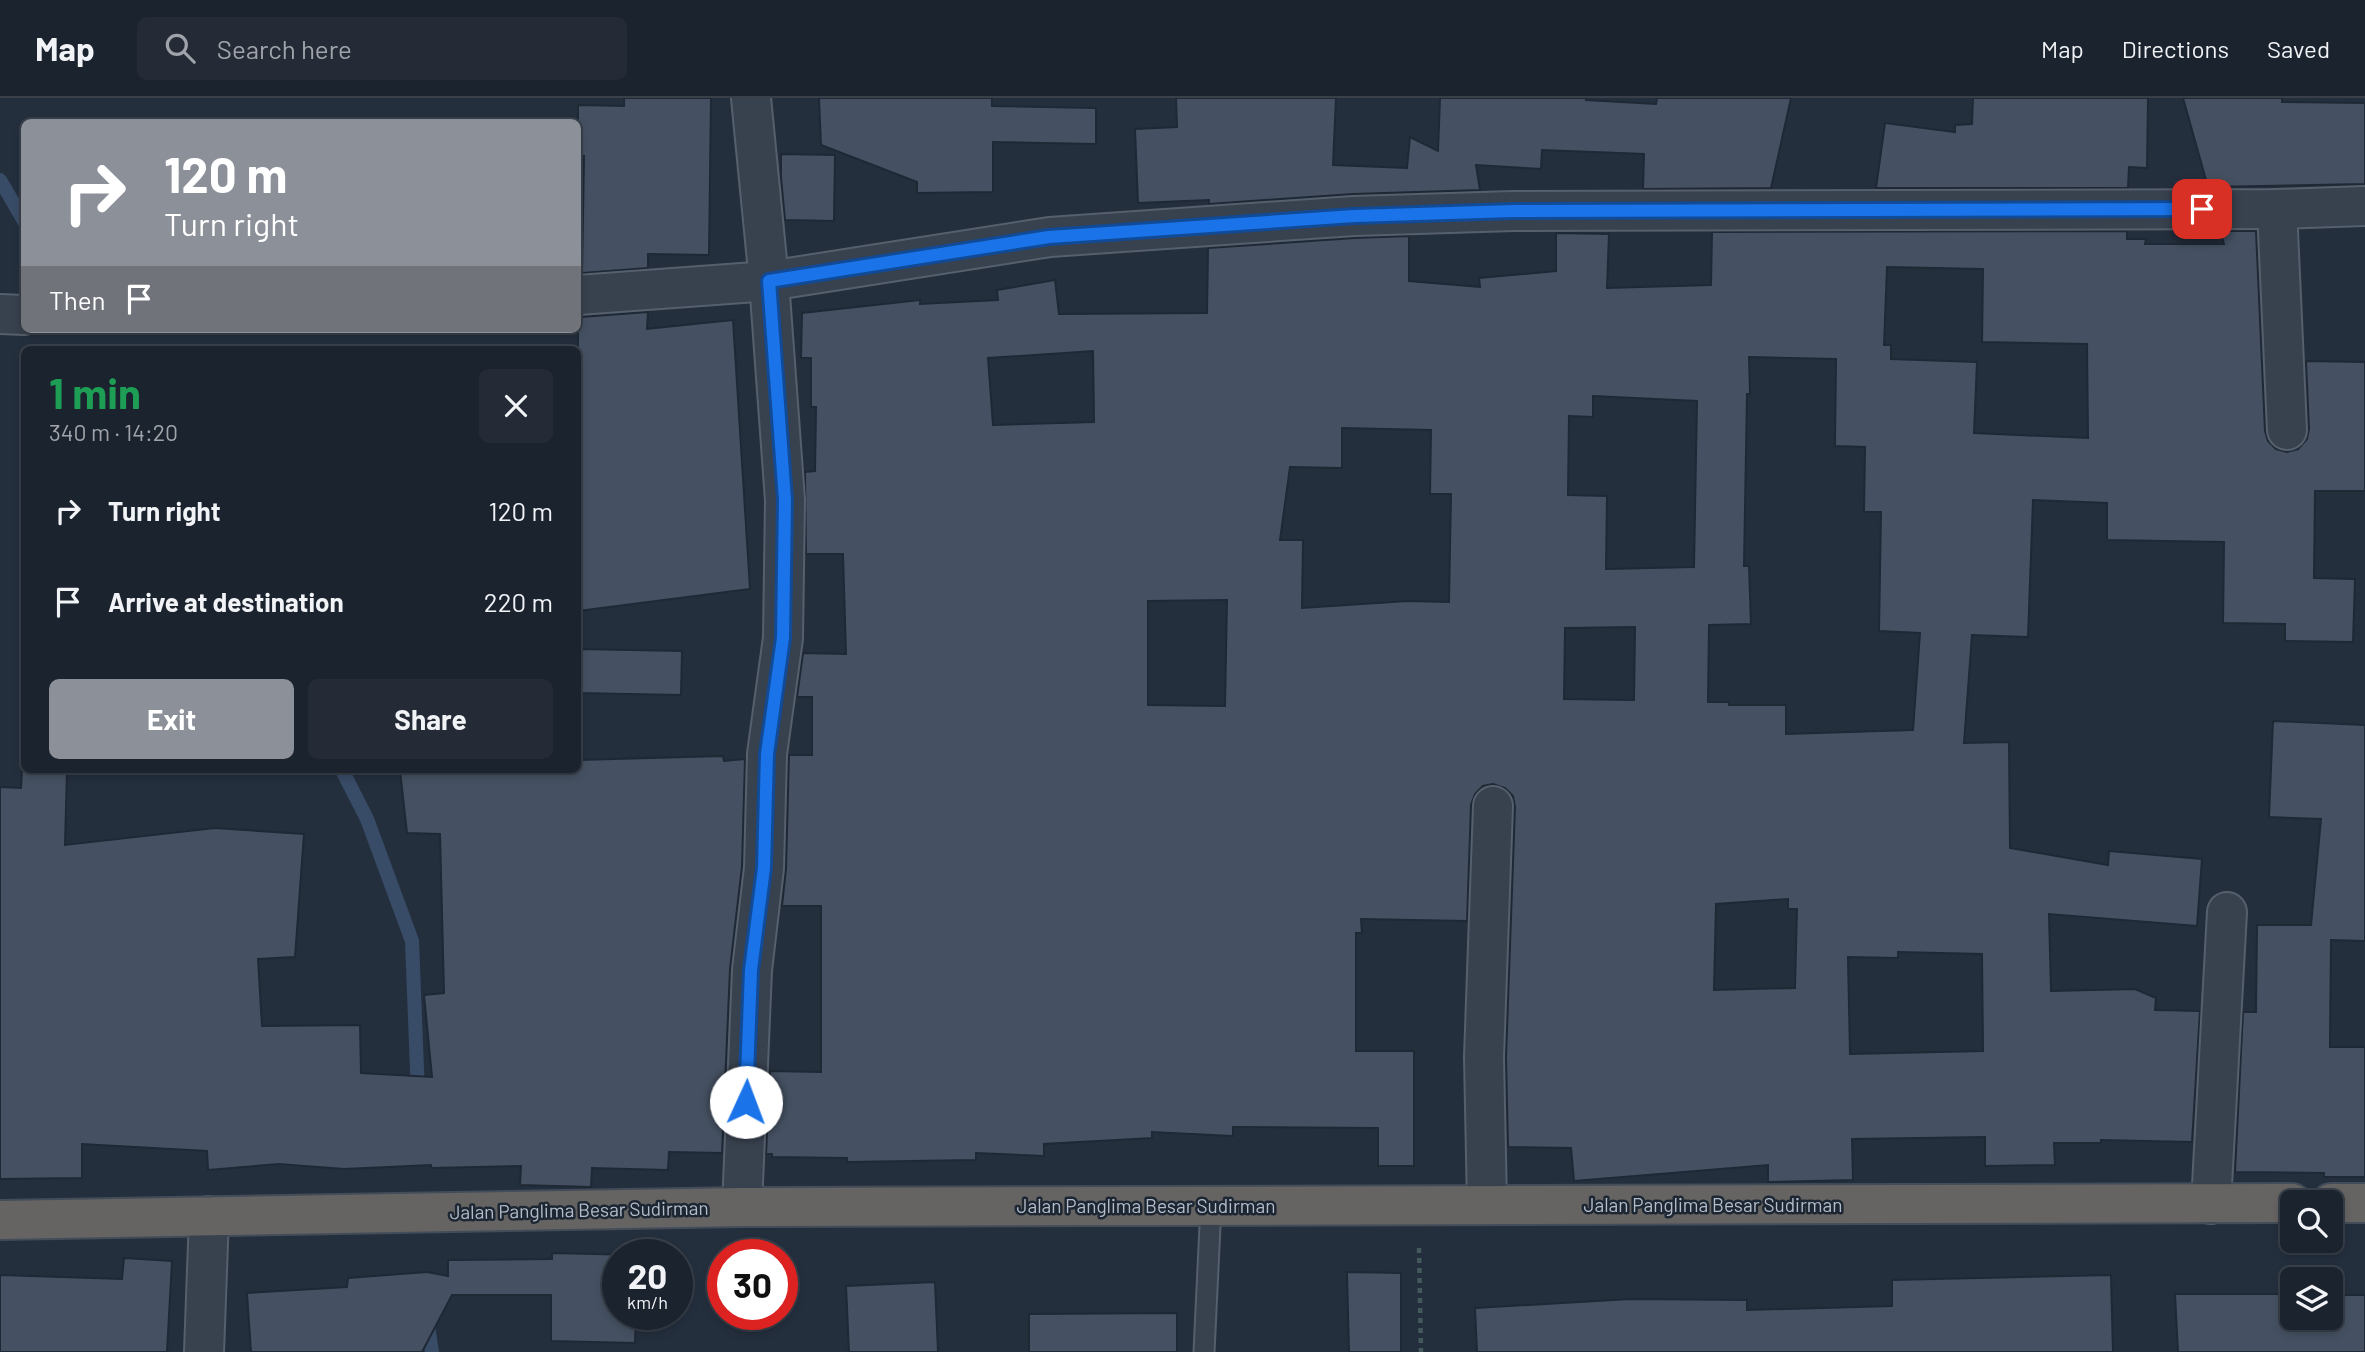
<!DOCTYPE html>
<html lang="en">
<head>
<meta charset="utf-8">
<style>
  body { margin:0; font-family:Barlow,sans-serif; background:#242b36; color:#f1f3f6; height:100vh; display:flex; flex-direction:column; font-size:26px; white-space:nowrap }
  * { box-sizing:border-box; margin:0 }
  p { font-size:23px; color:#a0a4aa }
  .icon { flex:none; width:38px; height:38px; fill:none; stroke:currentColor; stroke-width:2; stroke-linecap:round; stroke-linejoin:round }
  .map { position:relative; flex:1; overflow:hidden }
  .side { position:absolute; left:21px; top:248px; width:560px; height:427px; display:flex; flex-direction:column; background:#1b232e; border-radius:10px; box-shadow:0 4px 10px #0003,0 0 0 2px #39404a }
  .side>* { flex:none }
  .hud { position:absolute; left:21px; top:21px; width:560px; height:214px; border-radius:10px; box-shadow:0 4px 10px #0003,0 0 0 2px #39404a; background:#8c9099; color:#fff; overflow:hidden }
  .buttons { position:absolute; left:2280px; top:1092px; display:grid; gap:14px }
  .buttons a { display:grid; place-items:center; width:63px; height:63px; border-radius:10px; background:#1b232e; box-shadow:0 4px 10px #0003,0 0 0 2px #39404a; font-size:35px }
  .speed { position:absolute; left:602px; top:1141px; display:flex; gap:14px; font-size:35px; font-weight:700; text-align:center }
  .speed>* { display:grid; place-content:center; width:91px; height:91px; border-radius:50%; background:#1b232e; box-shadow:0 4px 10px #0003,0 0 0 2px #39404a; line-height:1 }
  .speed small { font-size:18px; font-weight:400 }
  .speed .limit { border:10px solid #d22; background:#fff; color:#111 }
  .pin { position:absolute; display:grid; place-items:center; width:60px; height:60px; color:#fff; margin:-30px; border-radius:14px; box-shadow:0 4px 10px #0006 }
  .me { position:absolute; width:77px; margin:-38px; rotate:2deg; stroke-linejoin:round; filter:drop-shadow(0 0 5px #0008) }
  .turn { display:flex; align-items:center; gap:24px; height:147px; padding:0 28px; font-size:32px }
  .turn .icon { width:91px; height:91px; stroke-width:2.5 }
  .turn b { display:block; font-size:49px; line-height:60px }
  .then { display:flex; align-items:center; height:66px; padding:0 28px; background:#0003; gap:14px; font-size:26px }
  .round { display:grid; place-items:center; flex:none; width:74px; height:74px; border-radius:10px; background:#242b36 }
  .overview { display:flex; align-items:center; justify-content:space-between; height:119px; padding:0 28px }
  h1 { font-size:42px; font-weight:700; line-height:52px; color:#1e9e55 }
  .action { display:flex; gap:14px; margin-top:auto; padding:14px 28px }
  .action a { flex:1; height:80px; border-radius:10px; background:#8c9099; color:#fff; font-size:28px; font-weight:700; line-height:80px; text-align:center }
  .action a+a { background:#242b36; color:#f1f3f6 }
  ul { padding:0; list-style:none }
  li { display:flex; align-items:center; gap:21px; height:91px; padding:0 28px }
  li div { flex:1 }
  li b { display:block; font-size:26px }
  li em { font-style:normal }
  header { display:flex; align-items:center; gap:42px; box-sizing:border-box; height:98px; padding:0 35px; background:#1b232e; border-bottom:2px solid #39404a }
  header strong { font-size:33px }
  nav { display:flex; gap:38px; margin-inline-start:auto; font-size:24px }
  .search { width:490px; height:63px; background:#242b36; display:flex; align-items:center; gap:18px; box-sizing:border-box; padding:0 24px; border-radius:10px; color:#a0a4aa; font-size:26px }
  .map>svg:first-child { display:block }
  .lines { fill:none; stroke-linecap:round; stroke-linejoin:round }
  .stream { stroke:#394c67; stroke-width:14 }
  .building { fill:#455162; stroke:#1f2835; stroke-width:2; fill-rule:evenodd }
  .service-casing { stroke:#565f6c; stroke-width:23 }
  .minor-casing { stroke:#565f6c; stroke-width:42 }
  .trunk-casing { stroke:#434c59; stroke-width:42 }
  .path { stroke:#44595c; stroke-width:4.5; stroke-dasharray:5 5; stroke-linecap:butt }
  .service { stroke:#38414e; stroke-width:19 }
  .minor { stroke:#38414e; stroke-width:38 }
  .trunk { stroke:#656462; stroke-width:38 }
  .route-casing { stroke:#114b97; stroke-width:18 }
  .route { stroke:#1a73e8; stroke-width:12 }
  .labels { text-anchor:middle; stroke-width:5; stroke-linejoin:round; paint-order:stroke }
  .street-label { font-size:19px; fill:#b4bcc9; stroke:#1d2633 }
</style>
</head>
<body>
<header>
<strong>Map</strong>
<div class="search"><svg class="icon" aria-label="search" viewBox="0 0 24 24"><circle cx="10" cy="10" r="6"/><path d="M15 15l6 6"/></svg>Search here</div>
<nav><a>Map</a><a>Directions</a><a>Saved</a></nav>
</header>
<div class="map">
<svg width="2365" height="1254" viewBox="0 0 2365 1254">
  <rect width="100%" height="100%" fill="#242f3e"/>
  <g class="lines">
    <g class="stream">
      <path d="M0 82 24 123"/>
      <path d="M342 672 367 721 412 843 418 997"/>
      <path d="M427 1221 432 1254"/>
    </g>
  </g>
  <g class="building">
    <path d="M624 0H711L709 157 648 156V170L582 175 584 58H578V7L624 8Z"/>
    <path d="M819 0H992V8L1096 10V46L993 44V94L917 95V84L821 47Z"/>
    <path d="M1176 0H1336L1333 67 1407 70 1410 39 1438 53 1440 0H1586V2L1656 6 1657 0H1791L1771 90 1643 91 1644 56 1542 52 1541 71 1476 67 1480 92 1353 96 1209 106V102L1138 105 1135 31 1177 29Z"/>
    <path d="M1973 0H2148L2147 70 2129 69 2128 90H1876L1885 25 1955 34V27L1972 26Z"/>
    <path d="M2183 0H2282V4L2365 5V86L2208 89Z"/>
    <path d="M781 56 835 57 834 123 785 122 781 79Z"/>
    <path d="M2127 133V141H2146L2145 146H2224L2220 133H2256L2265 333 2268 343 2276 351 2287 354 2298 351 2307 341 2309 331 2306 263 2365 264V393H2315L2314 480 2355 481 2353 544 2285 543V526L2223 525 2224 444 2107 442V405L2033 402 2028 539 1972 537 1964 645 2009 644 2010 750 2108 767 2109 753 2202 761 2197 828 2049 816 2051 893 2135 891 2156 900 2155 912 2200 913 2192 1044 2101 1042V1045H2054L2055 1067 1985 1068V1039L1852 1041 1853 1082 1768 1084V1067L1574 1083 1571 1050 1508 1049 1506 959 1515 709 1513 698 1505 690 1493 686 1483 688 1475 696 1471 707 1467 823 1361 821 1362 835H1356V953H1414V1068H1378V1030L1233 1029V1038L1152 1034V1040L1044 1046V1058L976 1055V1062L847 1064V1060L772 1059V1056H766L770 973 821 974V808H782L786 771 789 657H812V599H797L803 555 846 556 843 456H806L805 374 815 373 816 309H811V260H801L802 215 920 202V206L998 202 997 192 1055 182 1059 216 1207 215 1208 150 1355 140 1409 138V183L1480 189 1479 180 1556 173V135L1609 136 1607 190 1711 187 1712 134ZM1887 169 1983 171 1982 244 2087 246 2088 340 1974 335 1977 264 1891 261V247H1884ZM1093 253 1094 324 993 327 988 260ZM1749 259 1836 261 1835 348 1865 349 1864 414H1881L1879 533 1920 535 1913 632 1786 636V607H1729V604H1708L1709 527 1751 526 1749 468H1744L1747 296H1750ZM1593 298 1697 303 1694 469 1606 471 1607 398 1568 397 1569 318 1593 319ZM1342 330 1431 332 1430 396H1451L1449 504 1408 503 1302 510 1303 442H1280L1290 369 1342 370ZM1227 502 1225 608 1148 607V503ZM1635 529 1634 602 1564 601 1565 530ZM1788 801V811H1797L1795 890 1714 892 1716 806ZM1898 854 1982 856 1983 953 1850 956 1848 859 1898 860Z"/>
    <path d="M648 214 647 231 733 222 750 491 578 513V223H581V219Z"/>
    <path d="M578 551 682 553 681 597 578 595Z"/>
    <path d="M2273 623 2365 627V843L2331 842 2330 949H2365V1079H2324V1075L2235 1074 2243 914H2256L2257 827H2311L2321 721 2269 719Z"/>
    <path d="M723 658 724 663 745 661 742 768 730 871 722 1055 669 1054 668 1072 592 1070 591 1089 520 1087 521 1068 431 1070V1067L344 1071 279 1066 208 1072 207 1053 82 1046V1080L0 1081V689L21 690 22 672H67L65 747 215 730 304 736 295 859 258 861 262 928 360 927 361 975 432 979 424 897 444 895 440 736 407 735 400 672H578V662Z"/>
    <path d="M552 1155 635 1157H618V1216H636L635 1245 551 1243V1197H452L422 1254H251L247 1195 347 1189 348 1180 427 1174 448 1178V1162L552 1161Z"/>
    <path d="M124 1160 172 1163 167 1254H0V1177L122 1181Z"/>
    <path d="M1347 1174 1401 1175V1254H1349Z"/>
    <path d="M2111 1177 2113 1254H1477L1475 1210 1631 1201 1747 1202V1212L1892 1208V1182Z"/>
    <path d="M935 1184 938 1254H849L846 1188Z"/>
    <path d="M2175 1196H2292V1220H2331V1197H2365V1254H2178Z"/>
    <path d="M1177 1215V1254H1029V1216Z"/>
  </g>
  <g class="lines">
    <defs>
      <path id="service" d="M1204 1254 1211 1107"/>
      <g id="minor">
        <path d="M2277 111 2287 332"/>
        <path d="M578 197 769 183 1050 139 1354 118 1513 113 2277 111 2365 108"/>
        <path d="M0 216 24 217"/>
        <path d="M2211 1106 2227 814"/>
        <path d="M1487 1107 1484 959 1493 708"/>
        <path d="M742 1109 752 872 764 770 767 656 783 540 785 402 769 183 751 0"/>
        <path d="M204 1254 209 1118"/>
      </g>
      <g id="trunk">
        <path d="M2331 1105H2365"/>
        <path d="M0 1122 742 1109 2292 1105"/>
      </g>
    </defs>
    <use href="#service" class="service-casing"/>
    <use href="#minor" class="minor-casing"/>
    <use href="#trunk" class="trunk-casing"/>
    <path class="path" d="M1419 1150 1421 1254"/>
    <use href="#service" class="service"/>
    <use href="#minor" class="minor"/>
    <use href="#trunk" class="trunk"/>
  </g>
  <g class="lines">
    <defs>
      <path id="route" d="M746 1004 751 872 764 770 767 656 783 540 785 402 769 183 1049 139 1354 118 1513 113 2202 111"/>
    </defs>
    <use href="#route" class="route-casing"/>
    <use href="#route" class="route"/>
  </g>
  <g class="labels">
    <g class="street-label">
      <text x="1713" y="1114">Jalan Panglima Besar Sudirman</text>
      <text x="1146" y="1115">Jalan Panglima Besar Sudirman</text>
      <text transform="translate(579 1112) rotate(-1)" y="7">Jalan Panglima Besar Sudirman</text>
    </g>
  </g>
</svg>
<div class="buttons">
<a><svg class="icon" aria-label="search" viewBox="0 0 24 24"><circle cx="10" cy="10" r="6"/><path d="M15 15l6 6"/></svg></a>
<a><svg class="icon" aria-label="layers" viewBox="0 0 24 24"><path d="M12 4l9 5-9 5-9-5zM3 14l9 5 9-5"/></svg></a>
</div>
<div class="speed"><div>20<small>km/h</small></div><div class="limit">30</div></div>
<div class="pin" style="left:2202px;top:111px;background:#d93025"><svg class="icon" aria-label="arrive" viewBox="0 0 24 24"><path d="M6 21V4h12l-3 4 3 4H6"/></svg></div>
<svg class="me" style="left:746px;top:1004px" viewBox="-20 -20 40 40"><circle r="19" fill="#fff"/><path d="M0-13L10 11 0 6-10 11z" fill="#1a73e8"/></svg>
<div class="hud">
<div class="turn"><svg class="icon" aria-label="right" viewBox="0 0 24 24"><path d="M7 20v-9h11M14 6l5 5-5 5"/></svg><div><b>120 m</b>Turn right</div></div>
<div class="then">Then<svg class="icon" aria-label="arrive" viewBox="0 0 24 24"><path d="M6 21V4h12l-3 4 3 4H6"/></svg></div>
</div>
<section class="side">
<div class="overview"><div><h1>1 min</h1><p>340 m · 14:20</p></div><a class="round"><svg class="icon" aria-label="close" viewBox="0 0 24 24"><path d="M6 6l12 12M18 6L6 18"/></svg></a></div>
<ul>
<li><svg class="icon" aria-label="right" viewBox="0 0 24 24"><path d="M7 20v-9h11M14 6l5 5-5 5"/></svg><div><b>Turn right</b></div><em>120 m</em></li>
<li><svg class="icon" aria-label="arrive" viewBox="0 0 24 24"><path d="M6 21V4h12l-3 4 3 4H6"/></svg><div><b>Arrive at destination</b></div><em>220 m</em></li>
</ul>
<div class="action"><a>Exit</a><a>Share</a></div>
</section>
</div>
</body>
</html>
